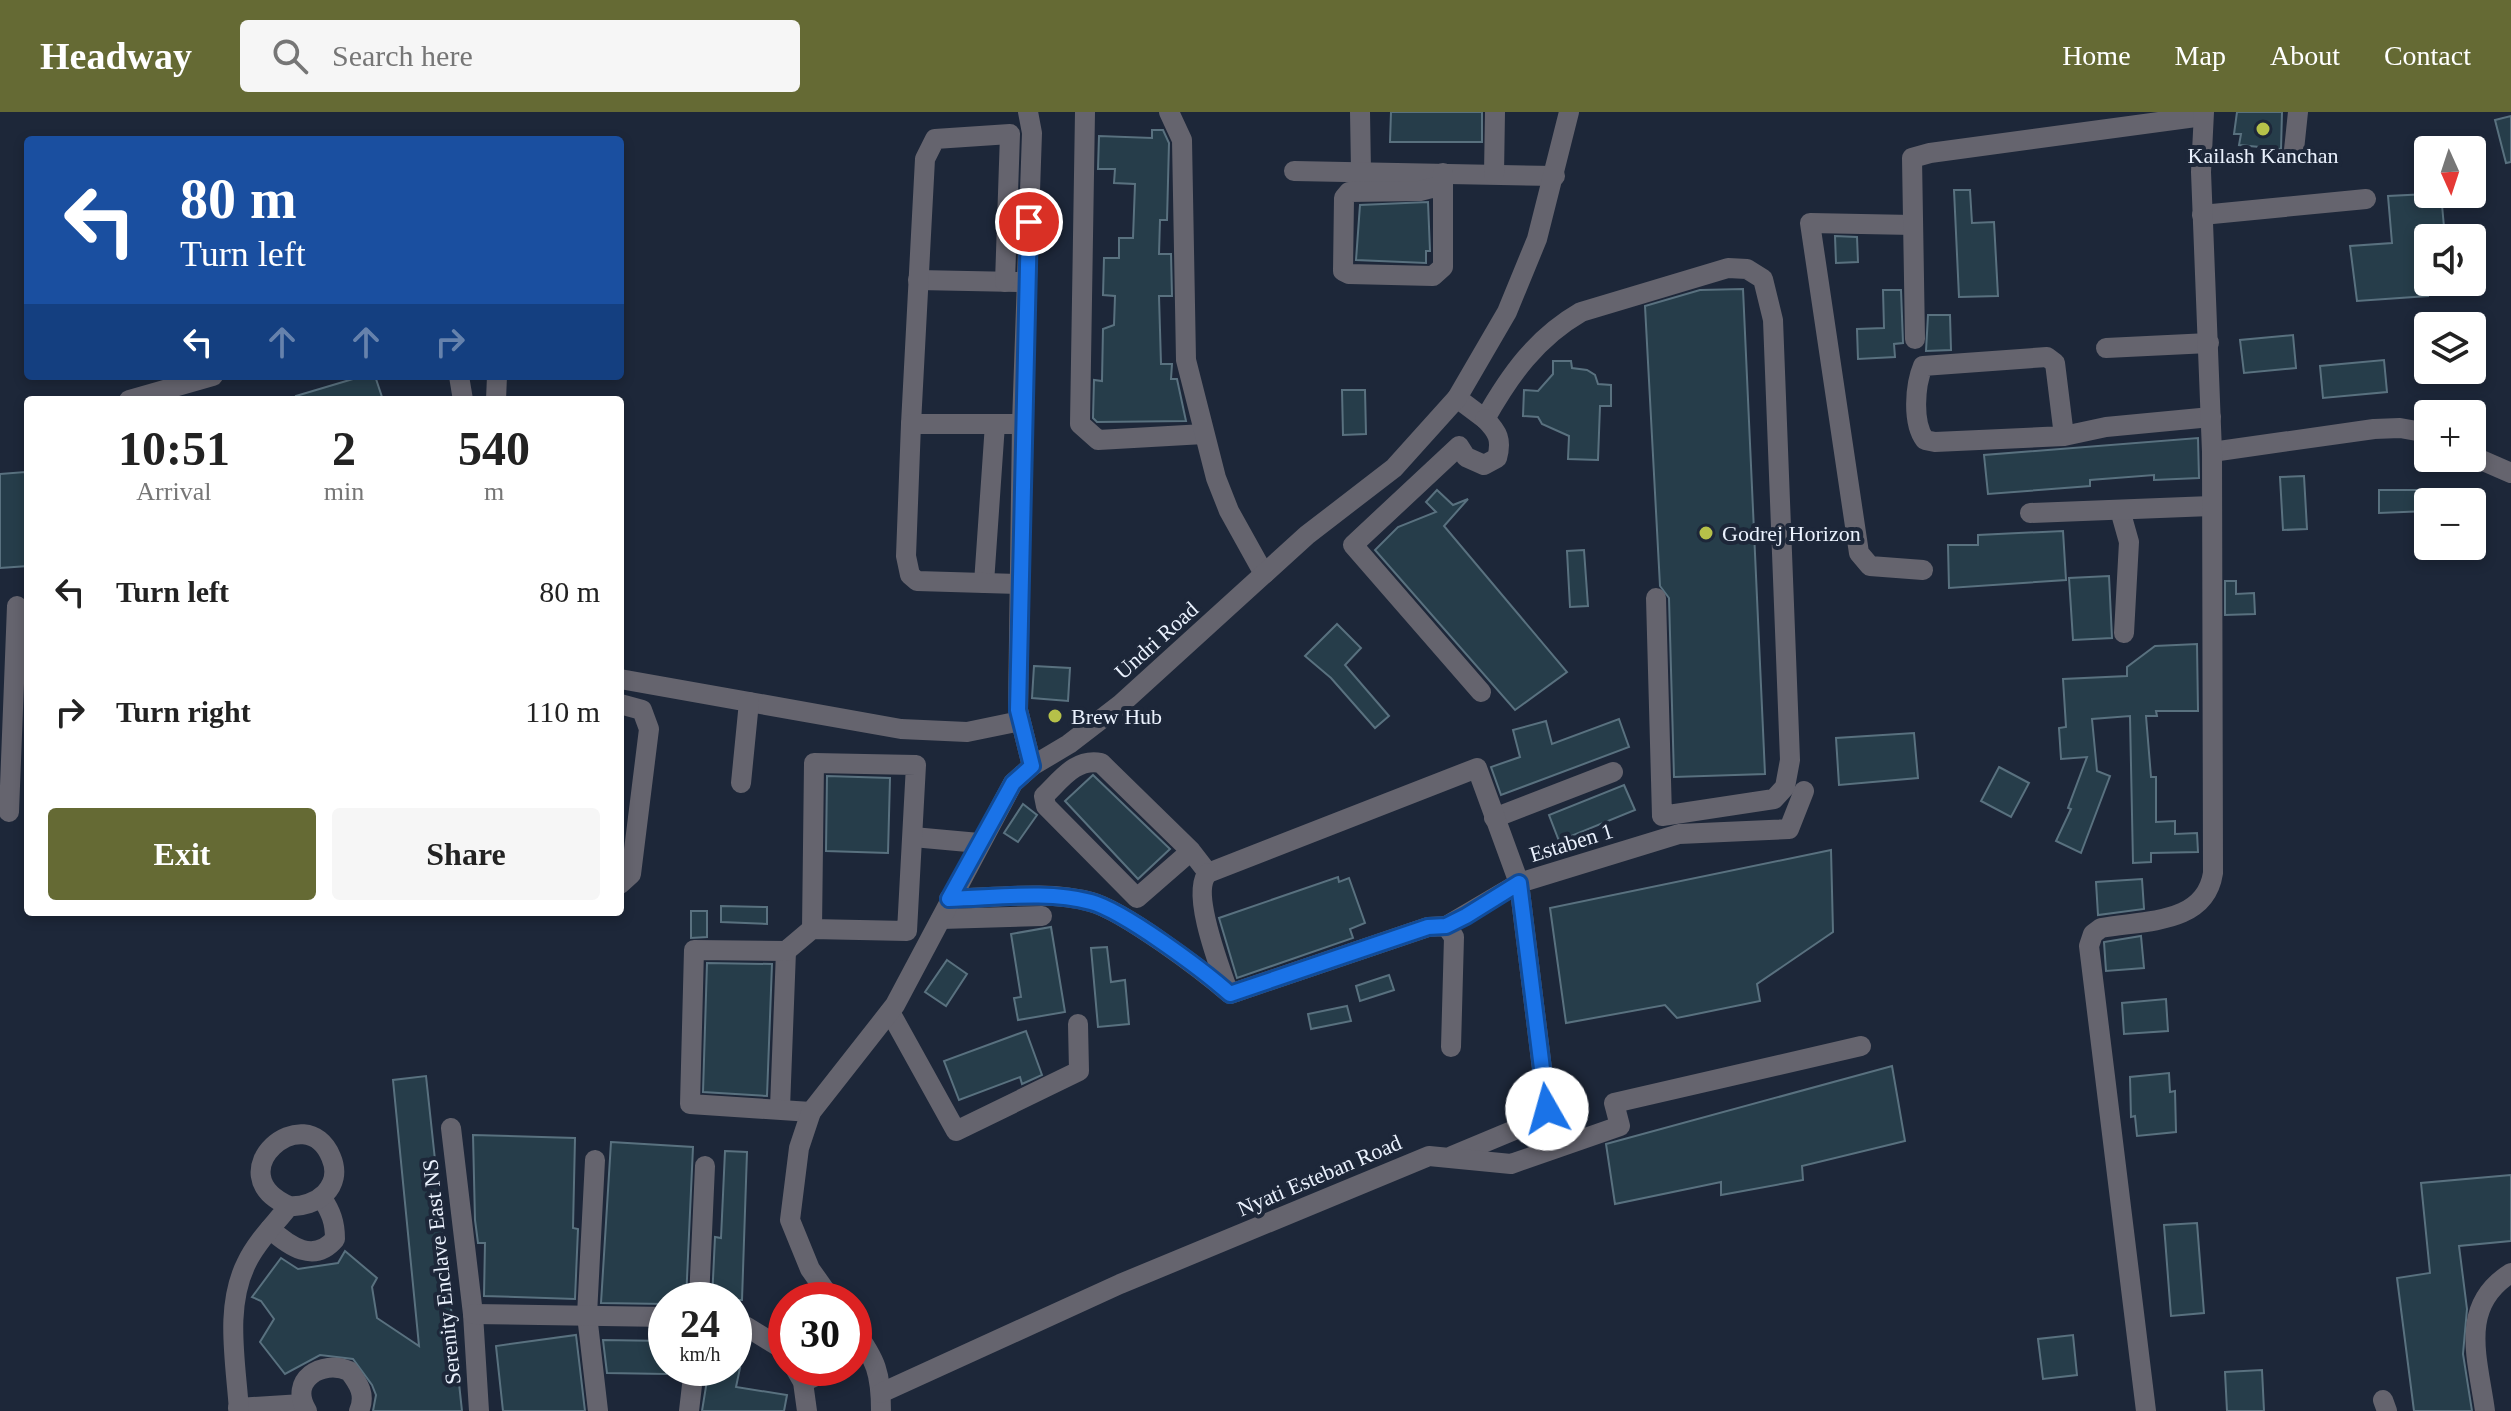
<!DOCTYPE html>
<html lang="en">
<head>
<meta charset="utf-8">
<style>
  body { margin:0; font-family:"Times New Roman",serif; background:#f6f6f6; color:#222; height:100vh; display:flex; flex-direction:column; font-size:30px; white-space:nowrap }
  * { box-sizing:border-box; margin:0 }
  p { font-size:26px; color:#767676 }
  .icon { flex:none; width:44px; height:44px; fill:none; stroke:currentColor; stroke-width:2; stroke-linecap:round; stroke-linejoin:round }
  .map { position:relative; flex:1; overflow:hidden }
  .side { position:absolute; left:24px; top:284px; width:600px; height:520px; display:flex; flex-direction:column; background:#fff; border-radius:8px; box-shadow:0 4px 12px #0003 }
  .side>* { flex:none }
  .hud { position:absolute; left:24px; top:24px; width:600px; height:244px; border-radius:8px; box-shadow:0 4px 12px #0003; background:#1a4fa0; color:#fff; overflow:hidden }
  .needle { width:52px; rotate:177deg }
  .fabs { position:absolute; left:2414px; top:24px; display:grid; gap:16px }
  .fabs a { display:grid; place-items:center; width:72px; height:72px; border-radius:8px; background:#fff; box-shadow:0 4px 12px #0003; font-size:40px }
  .speed { position:absolute; left:648px; top:1170px; display:flex; gap:16px; font-size:40px; font-weight:700; text-align:center }
  .speed>* { display:grid; place-content:center; width:104px; height:104px; border-radius:50%; background:#fff; box-shadow:0 4px 12px #0003; line-height:1 }
  .speed small { font-size:20px; font-weight:400 }
  .speed .limit { border:12px solid #d22; background:#fff; color:#111 }
  .pin { position:absolute; display:grid; place-items:center; width:68px; height:68px; color:#fff; margin:-34px; border:4px solid #fff; border-radius:50%; box-shadow:0 2px 8px #0007 }
  .me { position:absolute; width:88px; margin:-44px; rotate:353deg; stroke-linejoin:round; filter:drop-shadow(0 0 6px #0008) }
  .turn { display:flex; align-items:center; gap:28px; height:168px; padding:0 24px; font-size:36px }
  .turn .icon { width:104px; height:104px; stroke-width:2.5 }
  .turn b { display:block; font-size:56px; line-height:68px }
  .lanes { display:flex; align-items:center; height:76px; padding:0 24px; background:#0003; justify-content:center; gap:40px; direction:ltr }
  .lanes .off { opacity:.35 }
  .eta { display:flex; justify-content:space-evenly; align-items:center; height:136px; text-align:center }
  .eta b { font-size:48px; font-weight:800; line-height:56px }
  .cta { display:flex; gap:16px; margin-top:auto; padding:16px 24px }
  .cta a { flex:1; height:92px; border-radius:8px; background:#656a34; color:#fff; font-size:32px; font-weight:800; line-height:92px; text-align:center }
  .cta a+a { background:#f6f6f6; color:#222 }
  ul { padding:0; list-style:none }
  li { display:flex; align-items:center; gap:24px; height:120px; padding:0 24px }
  li div { flex:1 }
  li b { display:block; font-size:30px }
  li em { font-style:normal }
  header { display:flex; align-items:center; gap:48px; box-sizing:border-box; height:112px; padding:0 40px; background:#656a34; color:#fff }
  header strong { font-size:38px }
  nav { display:flex; gap:44px; margin-inline-start:auto; font-size:28px }
  .search { width:560px; height:72px; background:#f6f6f6; display:flex; align-items:center; gap:20px; box-sizing:border-box; padding:0 28px; border-radius:8px; color:#767676; font-size:30px }
  .map>svg:first-child { display:block }
  .building { fill:#263d4a; stroke:#59717f; stroke-width:2 }
  .lines { fill:none; stroke-linecap:round; stroke-linejoin:round }
  .minor { stroke:#65646e; stroke-width:20 }
  .route-casing { stroke:#114b97; stroke-width:20 }
  .route { stroke:#1a73e8; stroke-width:14 }
  .poi-dot { fill:#b6c149; stroke:#1d2739; stroke-width:3 }
  .labels { text-anchor:middle; stroke-width:8; stroke-linejoin:round; paint-order:stroke }
  .poi-label { font-size:22px; fill:#eaf1fd; stroke:#1d2739; text-anchor:start }
  .street-label { font-size:22px; fill:#eaf1fd; stroke:#1d2739 }
</style>
</head>
<body>
<header>
<strong>Headway</strong>
<div class="search"><svg class="icon" aria-label="search" viewBox="0 0 24 24"><circle cx="10" cy="10" r="6"/><path d="M15 15l6 6"/></svg>Search here</div>
<nav><a>Home</a><a>Map</a><a>About</a><a>Contact</a></nav>
</header>
<div class="map">
<svg width="2511" height="1299" viewBox="0 0 2511 1299">
  <rect width="100%" height="100%" fill="#1d2739"/>
  <g class="building">
    <path d="M1391 0H1482V30H1390Z"/>
    <path d="M2237 0H2282L2281 37 2239 33 2241 22H2234Z"/>
    <path d="M2511 4V50L2506 51 2495 8Z"/>
    <path d="M1152 18H1163L1169 31 1167 108H1160L1159 142H1171L1172 184H1159L1161 252H1172L1171 267H1177L1186 309 1097 310 1093 306 1094 268 1102 269 1103 217 1114 213 1115 184 1103 183 1104 146H1119V126H1133L1135 72 1114 71 1115 57H1098L1099 24 1152 26Z"/>
    <path d="M1954 78H1970L1972 111 1994 110 1998 184 1959 185Z"/>
    <path d="M2428 82H2441L2445 126H2428V184L2357 189 2350 134 2392 131 2388 84Z"/>
    <path d="M1428 90 1430 139H1426V151L1356 148 1360 93Z"/>
    <path d="M1835 124 1857 125 1858 150 1836 151Z"/>
    <path d="M1743 177 1765 662 1674 665 1669 486 1660 474 1645 194 1700 178Z"/>
    <path d="M1883 178H1901L1903 231 1894 232 1895 245 1858 247 1857 217 1884 216Z"/>
    <path d="M1928 203H1950L1951 238 1926 239Z"/>
    <path d="M2293 223 2296 256 2244 261 2240 228Z"/>
    <path d="M2384 248 2387 280 2323 286 2320 254Z"/>
    <path d="M1553 249H1571L1572 256 1587 258 1595 263 1598 272 1611 273V294H1600L1598 348 1568 347 1569 324 1542 312 1538 305 1523 304 1524 278 1538 279 1553 262Z"/>
    <path d="M363 264H375L383 288H297L296 284Z"/>
    <path d="M1342 278H1365L1366 322 1343 323Z"/>
    <path d="M2198 326 2199 366 2154 368V363L2090 368V374L1988 382 1984 343Z"/>
    <path d="M25 360 28 454 0 456V362Z"/>
    <path d="M2304 364 2307 417 2283 418 2280 365Z"/>
    <path d="M1437 378 1453 393 1468 387 1444 414 1567 560 1515 598 1375 438 1398 415 1436 400 1426 390Z"/>
    <path d="M2379 378H2428V399L2379 401Z"/>
    <path d="M2063 419 2066 468 1949 476 1948 433H1978V423Z"/>
    <path d="M1584 438 1588 494 1570 495 1567 439Z"/>
    <path d="M2109 464 2112 526 2073 528 2069 466Z"/>
    <path d="M2225 469H2236V482L2254 481 2255 502 2225 503Z"/>
    <path d="M1337 512 1361 536 1345 553 1389 604 1375 616 1331 566 1305 544Z"/>
    <path d="M2197 532 2198 599H2156L2157 604H2146L2151 665H2156V710L2175 709V722L2197 721 2198 740 2151 741V750L2133 751 2130 604 2092 607 2097 659 2110 664 2081 741 2056 729 2071 697 2068 696 2087 645 2061 647 2059 616 2066 615 2063 567 2127 564V555L2155 534Z"/>
    <path d="M1034 554 1070 556 1068 589 1032 586Z"/>
    <path d="M1619 607 1629 635 1501 683 1491 655 1520 645 1513 618 1546 609 1552 632Z"/>
    <path d="M1914 621 1918 666 1839 673 1836 626Z"/>
    <path d="M1999 655 2029 671 2011 705 1981 689Z"/>
    <path d="M1093 663 1170 737 1138 767 1065 689Z"/>
    <path d="M827 664 890 666 888 741 826 739Z"/>
    <path d="M1624 673 1635 698 1559 729 1549 703Z"/>
    <path d="M1023 692 1037 703 1018 730 1004 721Z"/>
    <path d="M1831 738 1833 820 1757 872 1760 889 1677 906 1665 893 1566 911 1550 796Z"/>
    <path d="M1338 765 1339 770 1349 766 1365 811 1350 817 1353 826 1237 866 1219 806Z"/>
    <path d="M2142 767 2144 797 2098 803 2096 770Z"/>
    <path d="M721 794 767 795V812L721 810Z"/>
    <path d="M691 799H707V825L691 826Z"/>
    <path d="M1051 815 1065 900 1018 908 1014 886 1021 885 1011 822Z"/>
    <path d="M2141 824 2144 856 2106 859 2104 830Z"/>
    <path d="M1107 835 1111 870 1125 868 1129 912 1098 915 1091 836Z"/>
    <path d="M947 848 967 862 946 894 925 880Z"/>
    <path d="M707 851 772 852 767 984 703 980Z"/>
    <path d="M1389 863 1394 878 1360 889 1356 874Z"/>
    <path d="M2166 887 2168 919 2124 922 2122 891Z"/>
    <path d="M1347 894 1351 909 1311 917 1308 902Z"/>
    <path d="M1026 919 1042 963 1022 972 1020 965 959 988 944 949Z"/>
    <path d="M1892 954 1905 1029 1802 1054 1803 1068 1721 1083V1070L1615 1092 1606 1032Z"/>
    <path d="M2169 961 2170 980 2175 979 2176 1020 2137 1024 2135 1004 2131 1005 2130 965Z"/>
    <path d="M426 964 462 1299H373L376 1283 372 1273 353 1247 320 1243 285 1262 260 1230 274 1207 261 1189 252 1185 281 1146 298 1157 338 1151 345 1139 377 1166 372 1175 377 1206 419 1234 393 968Z"/>
    <path d="M473 1023 575 1026 573 1116 578 1117 575 1187 484 1184 485 1131H478L475 1108Z"/>
    <path d="M611 1030 693 1035 686 1188H666V1192L601 1191Z"/>
    <path d="M725 1039 747 1040 742 1188H712L715 1125 721 1126Z"/>
    <path d="M2511 1063V1129L2459 1134 2467 1197 2463 1242 2472 1299H2414L2397 1166 2430 1161 2421 1071Z"/>
    <path d="M2197 1111 2204 1201 2171 1204 2164 1113Z"/>
    <path d="M576 1223 585 1299H503L496 1234Z"/>
    <path d="M2073 1223 2077 1263 2043 1267 2038 1227Z"/>
    <path d="M603 1228 666 1229V1262L607 1261Z"/>
    <path d="M709 1256H740L736 1275 787 1283 784 1299H702Z"/>
    <path d="M2262 1258 2264 1299H2227L2225 1260Z"/>
  </g>
  <g class="lines">
    <g class="minor">
      <path d="M1028 0 1032 21 1022 312 1018 598 1032 654"/>
      <path d="M1085 0 1080 312 1098 328 1204 322"/>
      <path d="M1169 0 1182 28 1186 248 1216 366 1229 399 1264 462"/>
      <path d="M1360 0 1361 59"/>
      <path d="M2294 38 2298 0"/>
      <path d="M1294 59 1555 64"/>
      <path d="M1443 61V73L1420 79 1349 80 1344 86 1343 159 1349 162 1433 164 1443 155V73"/>
      <path d="M1494 62 1495 0"/>
      <path d="M2202 103 2366 87"/>
      <path d="M1913 113 1810 111 1859 441 1870 454 1923 458"/>
      <path d="M918 168 1018 170"/>
      <path d="M1915 227 1912 46 1930 41 2203 4"/>
      <path d="M2106 236 2209 231"/>
      <path d="M459 264 463 288"/>
      <path d="M1457 286 1485 307C1510 263 1536 226 1581 200L1728 156 1747 157 1763 167 1773 208 1790 648 1785 675 1774 687 1662 704 1656 486"/>
      <path d="M129 288 213 264"/>
      <path d="M496 288 497 264"/>
      <path d="M911 312 925 47 935 27 1010 22 1005 170"/>
      <path d="M2064 324 2055 251 2047 245 1923 254C1915 273 1912 311 1925 328L1935 330 2064 324 2106 315 2211 305"/>
      <path d="M2212 340 2374 317 2400 316 2428 321"/>
      <path d="M2472 344 2511 361"/>
      <path d="M2120 398 2129 430 2124 521"/>
      <path d="M2030 401 2211 394"/>
      <path d="M984 471 995 312"/>
      <path d="M1019 472 917 469 910 463 906 444 911 312H1022"/>
      <path d="M620 567 901 617 967 620 1020 609"/>
      <path d="M1481 580 1353 433 1459 334 1466 345 1484 353 1497 346C1502 328 1498 320 1485 307"/>
      <path d="M620 592 642 598 649 617 631 762 620 772"/>
      <path d="M741 671 749 590"/>
      <path d="M9 700 17 494"/>
      <path d="M1494 706 1613 660"/>
      <path d="M913 725 979 731"/>
      <path d="M1191 739 1137 786 1046 694 1044 684C1061 668 1075 646 1101 651L1191 739 1208 761 1477 656 1519 771 1446 814"/>
      <path d="M1208 761C1190 779 1220 856 1228 879"/>
      <path d="M949 787C994 786 1048 778 1091 790 1124 799 1202 858 1230 882L1428 815 1446 814 1454 825 1451 935"/>
      <path d="M941 807 1042 804"/>
      <path d="M890 900 956 1019 1079 959 1078 912"/>
      <path d="M780 996 786 839"/>
      <path d="M811 1000 690 992 694 838 786 839 812 817 907 819 916 653 814 651 812 817"/>
      <path d="M451 1016 473 1202 479 1299"/>
      <path d="M1452 1044 1536 1009 1547 997 1519 771 1679 722 1789 717 1804 679"/>
      <path d="M595 1048 587 1203 598 1299"/>
      <path d="M270 1117C289 1134 314 1152 335 1127 335 1110 331 1100 322 1086"/>
      <path d="M699 1188 705 1054"/>
      <path d="M832 1188 810 1157 790 1108 799 1036 811 1000 895 893 1013 671 1032 654 1069 632 1121 592 1307 423 1394 356 1457 286 1507 200 1537 127 1569 0"/>
      <path d="M473 1202 666 1205"/>
      <path d="M734 1213 747 1215 786 1239"/>
      <path d="M854 1218C876 1248 881 1261 881 1299"/>
      <path d="M795 1256 803 1270 807 1299"/>
      <path d="M803 1270 834 1256"/>
      <path d="M881 1281 1120 1172 1429 1044 1511 1052 1620 1014 1614 991 1861 934"/>
      <path d="M2383 1288 2387 1299"/>
      <path d="M238 1296 302 1292"/>
      <path d="M239 1299C236 1250 224 1195 247 1150 257 1129 275 1112 289 1094 316 1096 344 1075 331 1045 306 984 215 1061 289 1094"/>
      <path d="M307 1299C288 1268 322 1247 349 1259 359 1272 366 1283 359 1299"/>
      <path d="M689 1299 694 1256"/>
      <path d="M2146 1299 2089 834 2093 822 2101 816C2144 808 2205 813 2213 761L2212 340 2201 60 2204 0"/>
      <path d="M2485 1299C2478 1247 2458 1194 2511 1161"/>
    </g>
  </g>
  <g class="lines">
    <defs>
      <path id="route" d="M1029 110 1018 598 1032 654 1013 671 949 787C994 786 1047 778 1091 790 1124 799 1203 858 1230 882L1428 815 1446 814 1466 804 1519 771 1547 997"/>
    </defs>
    <use href="#route" class="route-casing"/>
    <use href="#route" class="route"/>
  </g>
  <g class="poi-dot">
    <circle cx="2263" cy="17" r="8"/>
    <circle cx="1706" cy="421" r="8"/>
    <circle cx="1055" cy="604" r="8"/>
  </g>
  <g class="labels">
    <g class="poi-label">
      <text x="2263" y="51" text-anchor="middle">Kailash Kanchan</text>
      <text x="1722" y="429">Godrej Horizon</text>
      <text x="1071" y="612">Brew Hub</text>
    </g>
    <g class="street-label">
      <text transform="translate(1156 528) rotate(-42)" y="8">Undri Road</text>
      <text transform="translate(1571 730) rotate(-17)" y="8">Estaben 1</text>
      <text transform="translate(1319 1063) rotate(-23)" y="8">Nyati Esteban Road</text>
      <text transform="translate(441 1160) rotate(-96)" y="8">Serenity Enclave East NS</text>
    </g>
  </g>
</svg>
<div class="fabs">
<a><svg class="needle" viewBox="-14 -14 28 28"><path d="M0-13l5 13h-10z" fill="#e53935"/><path d="M0 13l5-13h-10z" fill="#767676"/></svg></a>
<a><svg class="icon" aria-label="sound" viewBox="0 0 24 24"><path d="M4 9h4l5-4v14l-5-4H4zM17 9q2 3 0 6"/></svg></a>
<a><svg class="icon" aria-label="layers" viewBox="0 0 24 24"><path d="M12 4l9 5-9 5-9-5zM3 14l9 5 9-5"/></svg></a>
<a>+</a>
<a>−</a>
</div>
<div class="speed"><div>24<small>km/h</small></div><div class="limit">30</div></div>
<div class="pin" style="left:1029px;top:110px;background:#d93025"><svg class="icon" aria-label="arrive" viewBox="0 0 24 24"><path d="M6 21V4h12l-3 4 3 4H6"/></svg></div>
<svg class="me" style="left:1547px;top:997px" viewBox="-20 -20 40 40"><circle r="19" fill="#fff"/><path d="M0-13L10 11 0 6-10 11z" fill="#1a73e8"/></svg>
<div class="hud">
<div class="turn"><svg class="icon" aria-label="left" viewBox="0 0 24 24"><path d="M17 20v-9H6M10 6l-5 5 5 5"/></svg><div><b>80 m</b>Turn left</div></div>
<div class="lanes"><svg class="icon" aria-label="left" viewBox="0 0 24 24"><path d="M17 20v-9H6M10 6l-5 5 5 5"/></svg><svg class="icon off" aria-label="ahead" viewBox="0 0 24 24"><path d="M12 20V5M6 11l6-6 6 6"/></svg><svg class="icon off" aria-label="ahead" viewBox="0 0 24 24"><path d="M12 20V5M6 11l6-6 6 6"/></svg><svg class="icon off" aria-label="right" viewBox="0 0 24 24"><path d="M7 20v-9h11M14 6l5 5-5 5"/></svg></div>
</div>
<section class="side">
<div class="eta">
<div><b>10:51</b><p>Arrival</p></div>
<div><b>2</b><p>min</p></div>
<div><b>540</b><p>m</p></div>
</div>
<ul>
<li><svg class="icon" aria-label="left" viewBox="0 0 24 24"><path d="M17 20v-9H6M10 6l-5 5 5 5"/></svg><div><b>Turn left</b></div><em>80 m</em></li>
<li><svg class="icon" aria-label="right" viewBox="0 0 24 24"><path d="M7 20v-9h11M14 6l5 5-5 5"/></svg><div><b>Turn right</b></div><em>110 m</em></li>
</ul>
<div class="cta"><a>Exit</a><a>Share</a></div>
</section>
</div>
</body>
</html>
